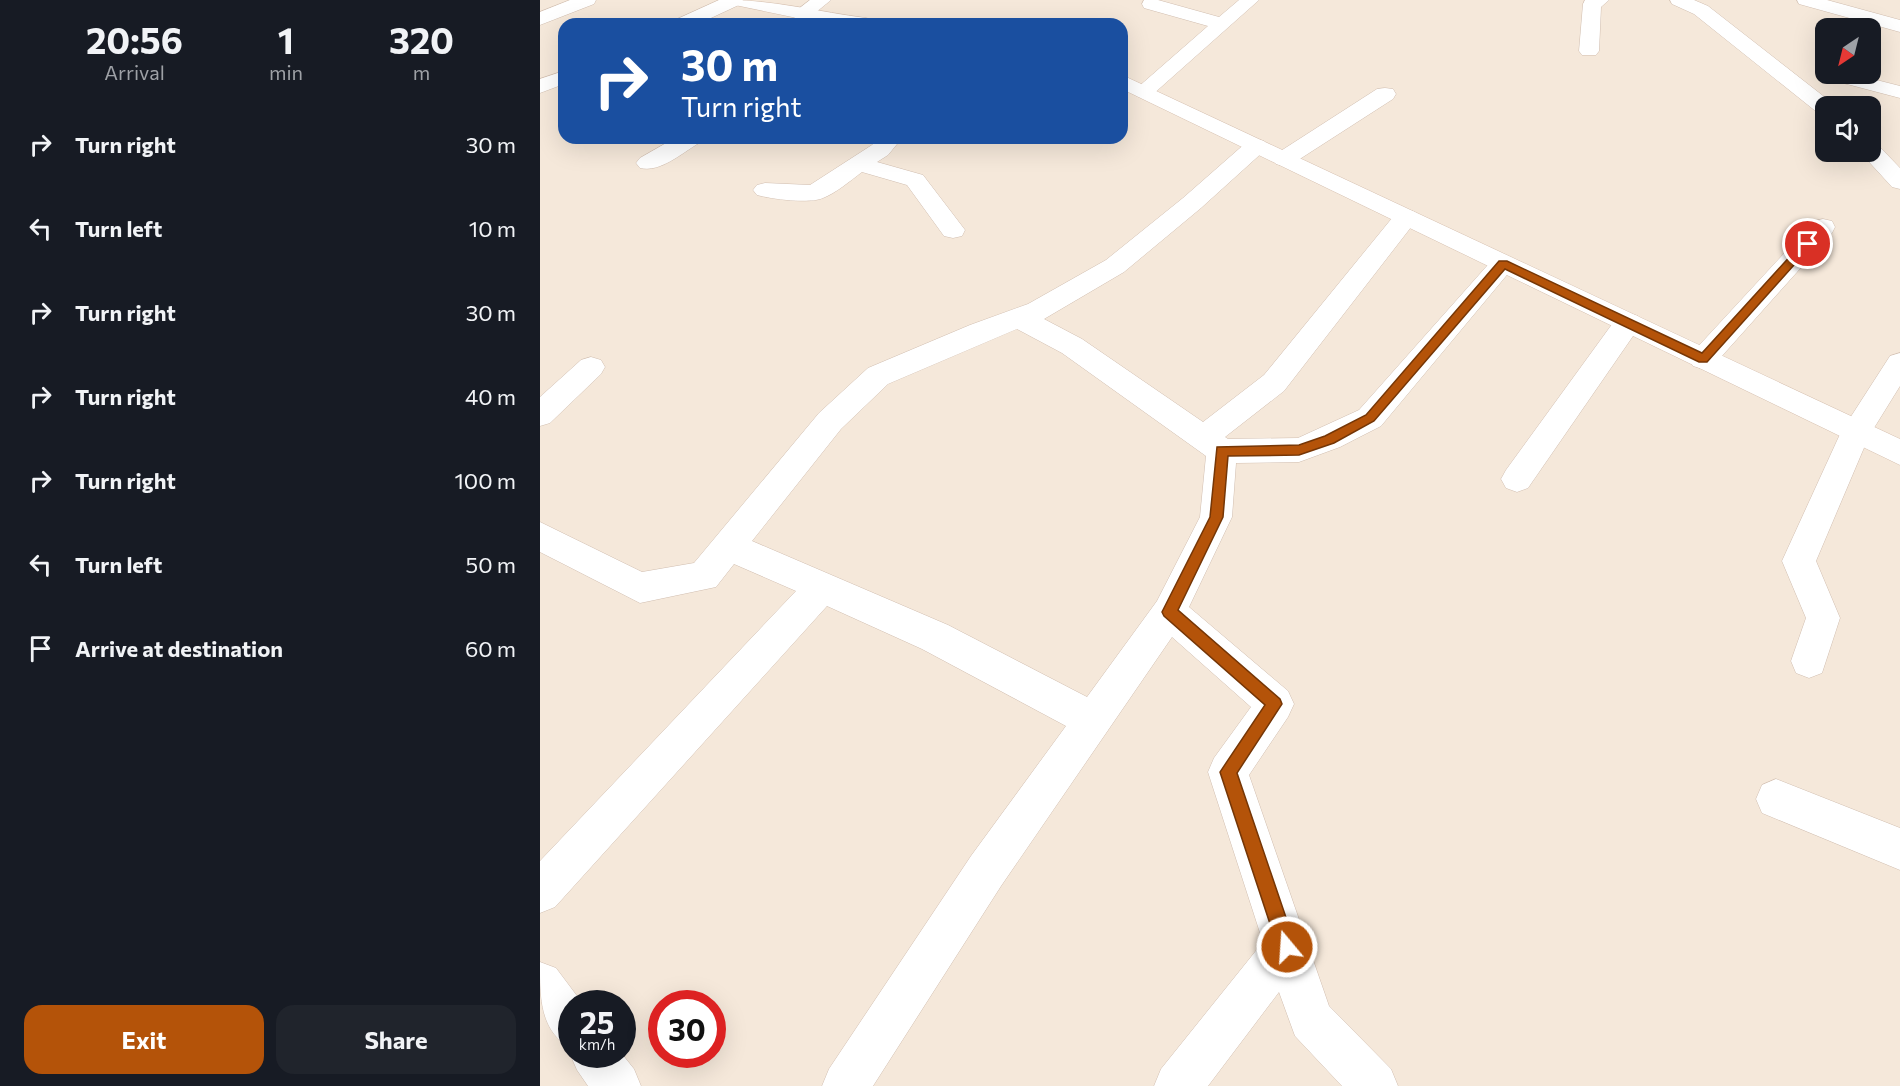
<!DOCTYPE html>
<html lang="en">
<head>
<meta charset="utf-8">
<style>
  body { margin:0; font-family:Commissioner,sans-serif; background:#20242c; color:#f1f3f6; height:100vh; display:flex; flex-direction:column; font-size:22px; white-space:nowrap }
  * { box-sizing:border-box; margin:0 }
  p { font-size:20px; color:#9ea1a6 }
  .icon { flex:none; width:33px; height:33px; fill:none; stroke:currentColor; stroke-width:2; stroke-linecap:round; stroke-linejoin:round }
  .map { position:relative; flex:1; overflow:hidden }
  .drawer { display:flex; flex-direction:column; background:#171b24; width:540px }
  .drawer>* { flex:none }
  .guide { position:absolute; left:18px; top:18px; width:570px; height:126px; border-radius:18px; box-shadow:0 6px 24px #0002; background:#1a4fa0; color:#fff; overflow:hidden }
  .needle { width:39px; rotate:215deg }
  .controls { position:absolute; left:1275px; top:18px; display:grid; gap:12px }
  .controls a { display:grid; place-items:center; width:66px; height:66px; border-radius:12px; background:#171b24; box-shadow:0 6px 24px #0002; font-size:30px }
  .speed { position:absolute; left:18px; top:990px; display:flex; gap:12px; font-size:30px; font-weight:700; text-align:center }
  .speed>* { display:grid; place-content:center; width:78px; height:78px; border-radius:50%; background:#171b24; box-shadow:0 6px 24px #0002; line-height:1 }
  .speed small { font-size:15px; font-weight:400 }
  .speed .limit { border:9px solid #d22; background:#fff; color:#111 }
  .pin { position:absolute; display:grid; place-items:center; width:51px; height:51px; color:#fff; margin:-26px; border:3px solid #fff; border-radius:50%; box-shadow:0 2px 6px #0007 }
  .me { position:absolute; width:66px; margin:-33px; rotate:342deg; stroke-linejoin:round; filter:drop-shadow(0 0 4px #0008) }
  .turn { display:flex; align-items:center; gap:21px; height:126px; padding:0 24px; font-size:27px }
  .turn .icon { width:78px; height:78px; stroke-width:2.5 }
  .turn b { display:block; font-size:42px; line-height:51px }
  .eta { display:flex; justify-content:space-evenly; align-items:center; height:102px; text-align:center }
  .eta b { font-size:36px; font-weight:700; line-height:42px }
  .primary-button { display:flex; gap:12px; margin-top:auto; padding:12px 24px }
  .primary-button a { flex:1; height:69px; border-radius:18px; background:#b45309; color:#fff; font-size:24px; font-weight:700; line-height:69px; text-align:center }
  .primary-button a+a { background:#20242c; color:#f1f3f6 }
  ul { padding:0; list-style:none }
  li { display:flex; align-items:center; gap:18px; height:84px; padding:0 24px }
  li div { flex:1 }
  li b { display:block; font-size:22px }
  li em { font-style:normal }
  main { display:flex; flex:1; min-height:0 }
  .map>svg:first-child { display:block }
  .residential { fill:#f5e8da; fill-rule:evenodd }
  .lines { fill:none; stroke-linecap:round; stroke-linejoin:round }
  .street-casing { stroke:#d1beb0; stroke-width:1 }
  .secondary-casing { stroke:#d6c0b0; stroke-width:1 }
  .street { fill:#fff; fill-rule:evenodd }
  .secondary { fill:#fff; fill-rule:evenodd }
  .route { fill:#b45309; stroke:#753606; stroke-width:1.5 }
</style>
</head>
<body>
<main>
<section class="drawer">
<div class="eta">
<div><b>20:56</b><p>Arrival</p></div>
<div><b>1</b><p>min</p></div>
<div><b>320</b><p>m</p></div>
</div>
<ul>
<li><svg class="icon" aria-label="right" viewBox="0 0 24 24"><path d="M7 20v-9h11M14 6l5 5-5 5"/></svg><div><b>Turn right</b></div><em>30 m</em></li>
<li><svg class="icon" aria-label="left" viewBox="0 0 24 24"><path d="M17 20v-9H6M10 6l-5 5 5 5"/></svg><div><b>Turn left</b></div><em>10 m</em></li>
<li><svg class="icon" aria-label="right" viewBox="0 0 24 24"><path d="M7 20v-9h11M14 6l5 5-5 5"/></svg><div><b>Turn right</b></div><em>30 m</em></li>
<li><svg class="icon" aria-label="right" viewBox="0 0 24 24"><path d="M7 20v-9h11M14 6l5 5-5 5"/></svg><div><b>Turn right</b></div><em>40 m</em></li>
<li><svg class="icon" aria-label="right" viewBox="0 0 24 24"><path d="M7 20v-9h11M14 6l5 5-5 5"/></svg><div><b>Turn right</b></div><em>100 m</em></li>
<li><svg class="icon" aria-label="left" viewBox="0 0 24 24"><path d="M17 20v-9H6M10 6l-5 5 5 5"/></svg><div><b>Turn left</b></div><em>50 m</em></li>
<li><svg class="icon" aria-label="arrive" viewBox="0 0 24 24"><path d="M6 21V4h12l-3 4 3 4H6"/></svg><div><b>Arrive at destination</b></div><em>60 m</em></li>
</ul>
<div class="primary-button"><a>Exit</a><a>Share</a></div>
</section>
<div class="map">
<svg width="1360" height="1086" viewBox="0 0 1360 1086">
  <rect width="100%" height="100%" fill="#fdf6ec"/>
  <path class="residential" d="M0 0H1360V1086H0ZM24 24H582V138H24ZM1286 28H1330V74H1286ZM1286 106H1330V152H1286ZM32 1004H82V1054H32ZM122 1004H172V1054H122Z"/>
  <g class="lines">
    <defs>
      <g id="street">
        <path d="M30 0H56L54 4 0 25V12Z"/>
        <path d="M179 0H203L201 4 158 24H132L135 20Z"/>
        <path d="M270 0H291L269 18H255L252 14Z"/>
        <path d="M604 0H618L679 17 699 0H719L611 96 604 98 597 96 593 92 597 88 668 26 604 8 602 4Z"/>
        <path d="M1045 0H1069L1061 7 1059 51 1056 55H1042L1039 51 1043 4Z"/>
        <path d="M1130 0H1154L1168 6 1296 106H1286V114L1278 113 1154 14 1132 4Z"/>
        <path d="M1257 0H1287L1360 20V32L1259 4Z"/>
        <path d="M1286 69V74H1313L1360 86V98L1284 78 1281 74Z"/>
        <path d="M24 71V84L0 93V79Z"/>
        <path d="M845 88 853 89 856 94 853 99 752 164 744 166 736 164 733 159 736 154 837 89Z"/>
        <path d="M135 138H162L159 143C142 153 120 173 100 168L96 163 100 158Z"/>
        <path d="M339 138H362L348 155 337 162 383 175 425 230 422 236 413 238 404 236 367 185 322 172C310 181 296 193 283 198 270 204 231 199 217 195L213 190 217 185 225 183 270 185 332 145Z"/>
        <path d="M716 139 724 141 727 146 724 151 661 208 584 272 504 319 542 339 663 422 724 375 857 212 866 209 875 212 878 217 875 222 744 391 685 437 688 439 758 438 819 410 954 258 963 255 972 258 976 264 841 426 800 447 759 462 696 463 692 517 649 607 748 691 754 704 748 717 709 775 789 1006 851 1069 858 1086H802L755 1036 739 992 668 1086H614L621 1069 723 942 668 772 674 758 711 707 632 637 461 886 333 1086H282L289 1069 431 856 526 726 382 649 287 606 15 907 0 913V861L256 591 194 564 176 587 100 603 0 552V522L102 572 154 563 279 413 328 368 430 325 488 304 566 260 643 198 708 141ZM477 329 522 353 666 456 660 517 617 601 547 697 408 625 212 541 301 429 348 384Z"/>
        <path d="M1330 143 1338 145 1360 168V189L1352 187 1320 152H1330Z"/>
        <path d="M1283 219 1292 221 1295 227 1292 233 1173 366 1163 369 1153 366 1149 359 1153 352 1274 221Z"/>
        <path d="M1088 313 1098 316 1102 323 988 488 977 492 966 488 961 479 966 470 1078 316Z"/>
        <path d="M1360 353V386L1329 436 1276 561 1300 618 1282 673 1269 678 1256 673 1251 661 1266 618 1242 561 1301 432 1350 356Z"/>
        <path d="M51 357 61 360 65 367 61 374 10 423 0 426V397L41 360Z"/>
        <path d="M1236 779 1360 828V870L1222 813 1216 799 1222 785Z"/>
        <path d="M0 962 16 968 43 1004H32V1049C0 1031 0 1000 0 962Z"/>
        <path d="M32 1050V1054H82L94 1069 101 1086H48L37 1070 30 1054Z"/>
      </g>
      <g id="secondary">
        <path d="M188 0C234 0 280 12 326 18L333 20 336 24H286L190 4Z"/>
        <path d="M582 75 1360 439V465L582 89Z"/>
      </g>
    </defs>
    <use href="#street" class="street-casing"/>
    <use href="#secondary" class="secondary-casing"/>
    <use href="#street" class="street"/>
    <use href="#secondary" class="secondary"/>
  </g>
  <path class="route" d="M1268 240 1273 244 1271 246 1167 362H1159L965 269 834 421 794 443 759 455 688 456 683 517 638 610 740 699 742 704 697 773 756 947 753 954 747 956 740 954 680 772 725 705 624 616 622 612 670 517 677 447 759 445 785 436 826 415 959 261H967L1162 353 1264 241Z"/>
</svg>
<div class="controls">
<a><svg class="needle" viewBox="-14 -14 28 28"><path d="M0-13l5 13h-10z" fill="#e53935"/><path d="M0 13l5-13h-10z" fill="#9ea1a6"/></svg></a>
<a><svg class="icon" aria-label="sound" viewBox="0 0 24 24"><path d="M4 9h4l5-4v14l-5-4H4zM17 9q2 3 0 6"/></svg></a>
</div>
<div class="speed"><div>25<small>km/h</small></div><div class="limit">30</div></div>
<div class="pin" style="left:1268px;top:244px;background:#d93025"><svg class="icon" aria-label="arrive" viewBox="0 0 24 24"><path d="M6 21V4h12l-3 4 3 4H6"/></svg></div>
<svg class="me" style="left:747px;top:947px" viewBox="-20 -20 40 40"><circle r="17" fill="#b45309" stroke="#fff" stroke-width="3"/><path d="M0-11L8 9 0 5-8 9z" fill="#fff"/></svg>
<div class="guide">
<div class="turn"><svg class="icon" aria-label="right" viewBox="0 0 24 24"><path d="M7 20v-9h11M14 6l5 5-5 5"/></svg><div><b>30 m</b>Turn right</div></div>
</div>
</div>
</main>
</body>
</html>
